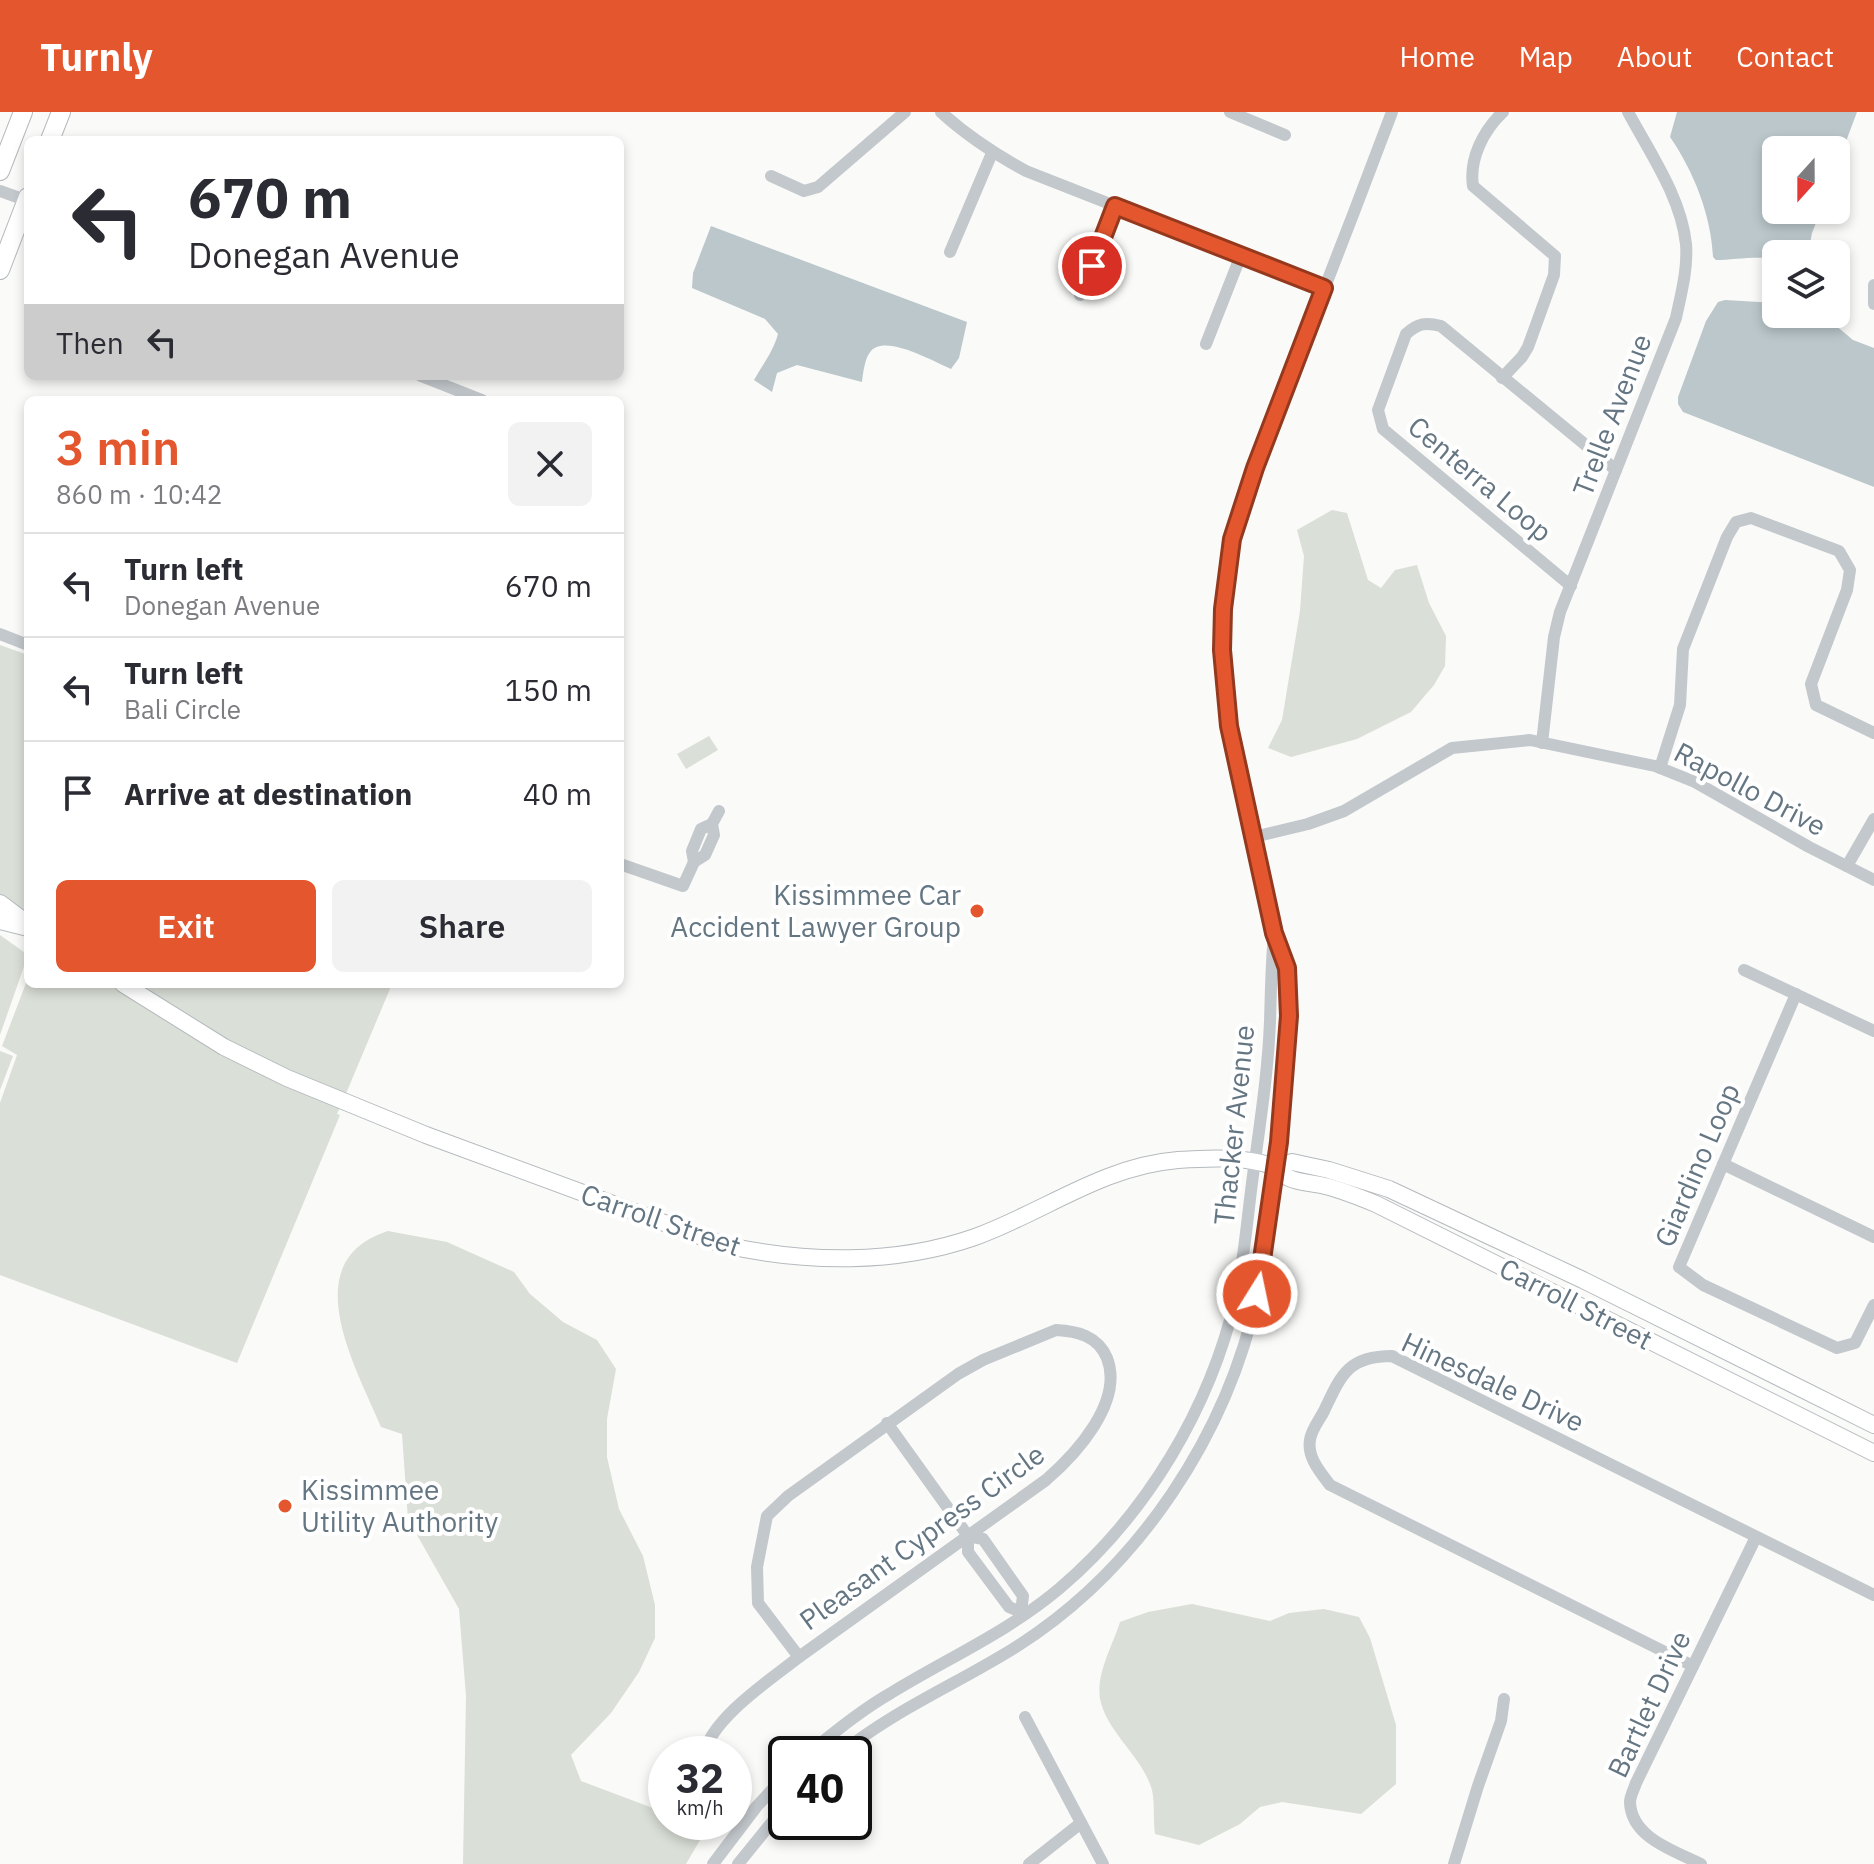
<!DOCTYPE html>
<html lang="en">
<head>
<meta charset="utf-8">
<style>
  body { margin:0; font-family:"IBM Plex Sans",sans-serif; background:#f2f2f3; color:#2b2b33; height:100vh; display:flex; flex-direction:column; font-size:30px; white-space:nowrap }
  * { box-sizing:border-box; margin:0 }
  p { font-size:26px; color:#7c7c81 }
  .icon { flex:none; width:44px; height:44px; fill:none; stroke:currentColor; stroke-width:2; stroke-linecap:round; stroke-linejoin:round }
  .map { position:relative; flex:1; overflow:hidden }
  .side { position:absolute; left:24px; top:284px; width:600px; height:592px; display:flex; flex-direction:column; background:#fff; border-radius:12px; box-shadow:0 4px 12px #0003 }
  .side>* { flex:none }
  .guide { position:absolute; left:24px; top:24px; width:600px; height:244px; border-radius:12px; box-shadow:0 4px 12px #0003; background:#fff; color:#2b2b33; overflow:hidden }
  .needle { width:52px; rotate:201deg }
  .tools { position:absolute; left:1762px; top:24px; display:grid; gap:16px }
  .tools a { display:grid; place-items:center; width:88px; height:88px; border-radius:12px; background:#fff; box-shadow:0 4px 12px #0003; font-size:40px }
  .speed { position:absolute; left:648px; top:1624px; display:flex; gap:16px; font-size:40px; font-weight:700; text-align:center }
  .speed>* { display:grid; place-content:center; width:104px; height:104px; border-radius:50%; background:#fff; box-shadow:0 4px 12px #0003; line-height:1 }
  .speed small { font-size:20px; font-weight:400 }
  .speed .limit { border:4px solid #111; border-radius:12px; background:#fff; color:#111 }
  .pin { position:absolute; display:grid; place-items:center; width:68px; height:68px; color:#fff; margin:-34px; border:4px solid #fff; border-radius:50%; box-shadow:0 2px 8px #0007 }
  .me { position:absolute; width:88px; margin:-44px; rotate:10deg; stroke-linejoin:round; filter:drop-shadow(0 0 6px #0008) }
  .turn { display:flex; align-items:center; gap:28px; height:168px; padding:0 32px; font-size:36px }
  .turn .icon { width:104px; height:104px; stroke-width:2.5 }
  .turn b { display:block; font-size:56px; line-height:68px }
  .then { display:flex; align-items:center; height:76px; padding:0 32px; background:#0003; gap:16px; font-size:30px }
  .round { display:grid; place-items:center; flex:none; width:84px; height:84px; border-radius:12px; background:#f2f2f3 }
  .summary { display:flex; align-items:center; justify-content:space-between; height:136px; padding:0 32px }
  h1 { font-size:48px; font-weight:600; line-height:60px; color:#e4572e }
  .cta { display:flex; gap:16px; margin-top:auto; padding:16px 32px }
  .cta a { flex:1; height:92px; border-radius:12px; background:#e4572e; color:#fff; font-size:32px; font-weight:600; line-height:92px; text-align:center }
  .cta a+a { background:#f2f2f3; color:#2b2b33 }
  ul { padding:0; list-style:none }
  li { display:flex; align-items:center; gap:24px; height:104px; padding:0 32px; border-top:2px solid #e1e1e2 }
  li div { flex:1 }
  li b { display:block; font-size:30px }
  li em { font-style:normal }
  header { display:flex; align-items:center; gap:48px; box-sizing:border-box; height:112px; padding:0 40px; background:#e4572e; color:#fff }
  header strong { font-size:38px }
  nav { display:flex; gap:44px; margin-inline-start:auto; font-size:28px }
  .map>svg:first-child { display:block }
  .green { fill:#dadfd7 }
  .water { fill:#bbc7cb }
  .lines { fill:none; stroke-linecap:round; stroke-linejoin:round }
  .major-casing { stroke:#b5babe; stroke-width:18 }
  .highway-casing { stroke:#b4b9bd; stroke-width:20 }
  .minor { stroke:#c3c8cc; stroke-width:12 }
  .major { stroke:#fff; stroke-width:16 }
  .highway { stroke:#fff; stroke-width:18 }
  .route-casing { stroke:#94391e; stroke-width:20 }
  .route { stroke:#e4572e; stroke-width:14 }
  .poi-dot { fill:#e4572e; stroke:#fff; stroke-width:3 }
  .labels { text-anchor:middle; stroke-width:8; stroke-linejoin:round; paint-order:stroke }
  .street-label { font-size:28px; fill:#657683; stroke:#fff }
  .poi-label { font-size:28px; fill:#657683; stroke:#fff; text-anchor:end }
</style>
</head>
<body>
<header>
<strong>Turnly</strong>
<nav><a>Home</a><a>Map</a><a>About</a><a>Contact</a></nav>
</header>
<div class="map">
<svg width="1874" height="1752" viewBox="0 0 1874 1752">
  <rect width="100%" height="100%" fill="#fafaf8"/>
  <g class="green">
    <path d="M1332 398 1347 401 1368 468 1381 476 1395 458 1417 453 1429 491 1446 524 1445 554 1434 573 1411 600 1357 627 1291 645 1268 636 1282 608 1300 499 1304 444 1297 418Z"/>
    <path d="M0 533 28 543V805L0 784Z"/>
    <path d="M709 624 718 638 686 657 677 642Z"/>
    <path d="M0 823 28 843 0 923Z"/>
    <path d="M28 866V872H112L222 940 340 995 337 1002 340 1003 237 1251 0 1163V991L17 943 2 934Z"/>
    <path d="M134 872H392L345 984 227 930Z"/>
    <path d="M0 939 13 944 0 978Z"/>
    <path d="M388 1119 447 1130 514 1160 530 1182 563 1210 597 1228 616 1257 607 1307V1345L619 1397 643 1444 655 1493V1526L639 1560 611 1601 571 1643 581 1669 666 1701V1710H690L707 1716 686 1752H463L466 1584 459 1497 408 1407 402 1322 381 1315C356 1255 294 1149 388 1119Z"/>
    <path d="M1192 1492 1270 1509 1289 1501 1324 1497 1359 1505 1370 1526 1396 1613V1672L1361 1702 1282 1690 1260 1695 1240 1712 1199 1733 1155 1722C1153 1708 1155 1691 1152 1678 1143 1645 1107 1621 1100 1587 1096 1561 1113 1533 1120 1510L1148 1500Z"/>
  </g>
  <g class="water">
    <path d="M1677 0H1857L1836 56V38H1776V98H1821L1812 121 1808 142H1776V148C1763 143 1733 148 1716 148L1713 145C1711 103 1694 60 1670 25Z"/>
    <path d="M711 114 967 210 959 246 951 257C934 250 886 222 871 239 865 245 863 261 862 270L797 253 777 261 772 280 754 268C763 252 773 240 778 222L765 207 692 176 693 161Z"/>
    <path d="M1725 188 1776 191V202H1822L1853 228 1874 236V375L1683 300 1678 292V285L1706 209 1718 190Z"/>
  </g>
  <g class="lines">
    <defs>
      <g id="major">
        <path d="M0 791 28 812"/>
        <path d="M0 809 28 816"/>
        <path d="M123 872 224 935 287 966 426 1023 724 1133C806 1151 895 1153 975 1125 1044 1100 1103 1054 1178 1048 1207 1046 1247 1044 1275 1055 1280 1058 1284 1064 1289 1066 1299 1071 1314 1071 1325 1074 1342 1078 1359 1085 1376 1092L1874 1341"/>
        <path d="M1275 1056 1292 1050 1329 1058 1389 1077 1583 1168 1874 1313"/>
      </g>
      <g id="highway">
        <path d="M50 28 61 0"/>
        <path d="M0 59 23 0"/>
        <path d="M0 158 28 85"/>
      </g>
    </defs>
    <use href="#major" class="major-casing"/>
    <use href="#highway" class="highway-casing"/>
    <g class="minor">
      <path d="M941 0C967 24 995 42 1026 59L1324 176"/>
      <path d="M1230 0 1285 23"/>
      <path d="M771 64 804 79 818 75 905 0"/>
      <path d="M0 79 28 89"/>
      <path d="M950 140 992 41"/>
      <path d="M1874 173V192"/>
      <path d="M1080 183 1115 94"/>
      <path d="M1206 232 1241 143"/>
      <path d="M421 264 482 288"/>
      <path d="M1502 266 1522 245 1528 235 1554 163 1555 144 1473 74C1469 47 1483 19 1503 0"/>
      <path d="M1571 474 1383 317 1378 298 1406 222C1418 211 1426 210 1441 214L1616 358"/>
      <path d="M0 522 28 533"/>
      <path d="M1542 631 1554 525 1560 500 1676 206C1681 182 1688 157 1686 132 1681 85 1650 41 1628 0"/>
      <path d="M1660 656 1680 593 1683 537 1727 425 1736 410 1751 406 1839 439 1850 458 1847 478 1811 572 1816 593 1874 621"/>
      <path d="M1254 725 1308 712 1344 699 1452 636 1530 628 1655 654 1695 670 1809 735 1874 768"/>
      <path d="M694 750 692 739 701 717 712 712"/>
      <path d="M620 752 683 774 694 750 705 743 714 723 712 712 719 699"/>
      <path d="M1847 754 1874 707"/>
      <path d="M1744 858 1874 919"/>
      <path d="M1796 882 1679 1155 1703 1173 1837 1236 1855 1231 1874 1193"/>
      <path d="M1723 1052 1874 1125"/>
      <path d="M1056 1218C1077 1219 1098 1224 1107 1246 1124 1290 1076 1342 1046 1368L799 1545 758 1491 757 1455 767 1404 788 1384 958 1262 983 1248Z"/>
      <path d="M887 1311 968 1424V1440L1009 1495 1021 1500 1023 1484 983 1427 968 1424"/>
      <path d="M1693 1554 1330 1373C1320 1360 1307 1345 1310 1328 1311 1318 1320 1307 1324 1299 1341 1263 1348 1244 1392 1244L1874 1483"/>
      <path d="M1025 1605 1103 1752"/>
      <path d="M704 1642C712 1606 770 1568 799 1545"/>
      <path d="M808 1642C834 1620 861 1598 891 1581 948 1546 1008 1520 1060 1476 1147 1402 1210 1296 1236 1185 1244 1148 1247 1109 1252 1071 1259 1017 1268 963 1270 909 1271 880 1271 853 1274 824"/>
      <path d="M840 1642C894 1598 957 1572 1016 1535 1139 1457 1228 1322 1258 1180 1265 1146 1268 1112 1272 1078 1279 1028 1285 978 1288 928 1289 905 1291 877 1286 854 1283 842 1277 830 1274 818 1265 785 1260 751 1252 717 1236 643 1219 572 1223 495 1228 413 1262 338 1291 263 1325 175 1359 88 1392 0"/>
      <path d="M713 1752 757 1694 786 1663"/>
      <path d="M738 1752 786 1693"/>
      <path d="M1029 1752 1081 1711"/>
      <path d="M1454 1752 1478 1674 1501 1609 1504 1587"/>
      <path d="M1701 1752C1675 1739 1631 1726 1630 1690 1630 1685 1634 1677 1636 1671L1756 1425"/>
    </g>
    <use href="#major" class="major"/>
    <use href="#highway" class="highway"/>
  </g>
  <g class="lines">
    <defs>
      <path id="route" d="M1092 154 1115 94 1324 176 1255 356 1232 427 1223 497 1222 538 1229 614 1274 821 1287 856 1289 904 1279 1030 1257 1182"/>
    </defs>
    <use href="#route" class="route-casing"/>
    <use href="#route" class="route"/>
  </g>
  <g class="poi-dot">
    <circle cx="977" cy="799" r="8"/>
    <circle cx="285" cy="1394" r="8"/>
  </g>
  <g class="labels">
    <g class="street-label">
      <text transform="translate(1612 303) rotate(-69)" y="10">Trelle Avenue</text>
      <text transform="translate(1480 367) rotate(40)" y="10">Centerra Loop</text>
      <text transform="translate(1750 677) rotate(28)" y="10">Rapollo Drive</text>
      <text transform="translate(1234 1013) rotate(-84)" y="10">Thacker Avenue</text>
      <text transform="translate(1697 1053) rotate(-67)" y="10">Giardino Loop</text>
      <text transform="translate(661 1108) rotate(19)" y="10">Carroll Street</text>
      <text transform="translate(1576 1192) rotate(27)" y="10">Carroll Street</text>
      <text transform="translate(1493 1270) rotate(25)" y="10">Hinesdale Drive</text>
      <text transform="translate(922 1425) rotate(-36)" y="10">Pleasant Cypress Circle</text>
      <text transform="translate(1649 1592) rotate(-65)" y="10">Bartlet Drive</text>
    </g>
    <g class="poi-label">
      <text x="961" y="793">Kissimmee Car<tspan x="961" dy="32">Accident Lawyer Group</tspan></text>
      <text x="301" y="1388" text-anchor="start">Kissimmee<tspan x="301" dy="32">Utility Authority</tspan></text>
    </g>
  </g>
</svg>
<div class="tools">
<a><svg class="needle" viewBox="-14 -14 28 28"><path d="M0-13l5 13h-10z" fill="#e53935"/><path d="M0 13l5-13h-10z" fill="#7c7c81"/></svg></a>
<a><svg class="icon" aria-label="layers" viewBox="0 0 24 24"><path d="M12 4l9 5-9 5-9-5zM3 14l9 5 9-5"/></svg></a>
</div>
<div class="speed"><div>32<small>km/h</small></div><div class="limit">40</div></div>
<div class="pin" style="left:1092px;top:154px;background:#d93025"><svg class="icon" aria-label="arrive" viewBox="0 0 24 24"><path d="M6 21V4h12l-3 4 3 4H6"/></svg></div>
<svg class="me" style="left:1257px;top:1182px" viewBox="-20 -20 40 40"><circle r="17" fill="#e4572e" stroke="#fff" stroke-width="3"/><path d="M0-11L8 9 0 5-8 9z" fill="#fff"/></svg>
<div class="guide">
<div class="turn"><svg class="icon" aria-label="left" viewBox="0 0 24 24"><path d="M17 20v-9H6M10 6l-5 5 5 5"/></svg><div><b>670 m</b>Donegan Avenue</div></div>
<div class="then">Then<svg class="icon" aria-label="left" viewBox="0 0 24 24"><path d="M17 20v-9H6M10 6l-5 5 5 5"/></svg></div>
</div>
<section class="side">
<div class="summary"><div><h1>3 min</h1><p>860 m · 10:42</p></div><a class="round"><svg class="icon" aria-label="close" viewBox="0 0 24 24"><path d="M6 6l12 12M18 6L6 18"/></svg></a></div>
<ul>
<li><svg class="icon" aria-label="left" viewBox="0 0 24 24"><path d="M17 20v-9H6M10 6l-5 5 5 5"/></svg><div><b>Turn left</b><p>Donegan Avenue</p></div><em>670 m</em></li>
<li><svg class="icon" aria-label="left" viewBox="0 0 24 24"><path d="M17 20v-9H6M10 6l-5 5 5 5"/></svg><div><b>Turn left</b><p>Bali Circle</p></div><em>150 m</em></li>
<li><svg class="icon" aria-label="arrive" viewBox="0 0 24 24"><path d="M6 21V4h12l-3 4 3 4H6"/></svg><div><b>Arrive at destination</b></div><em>40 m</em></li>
</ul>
<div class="cta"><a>Exit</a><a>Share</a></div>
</section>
</div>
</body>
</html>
